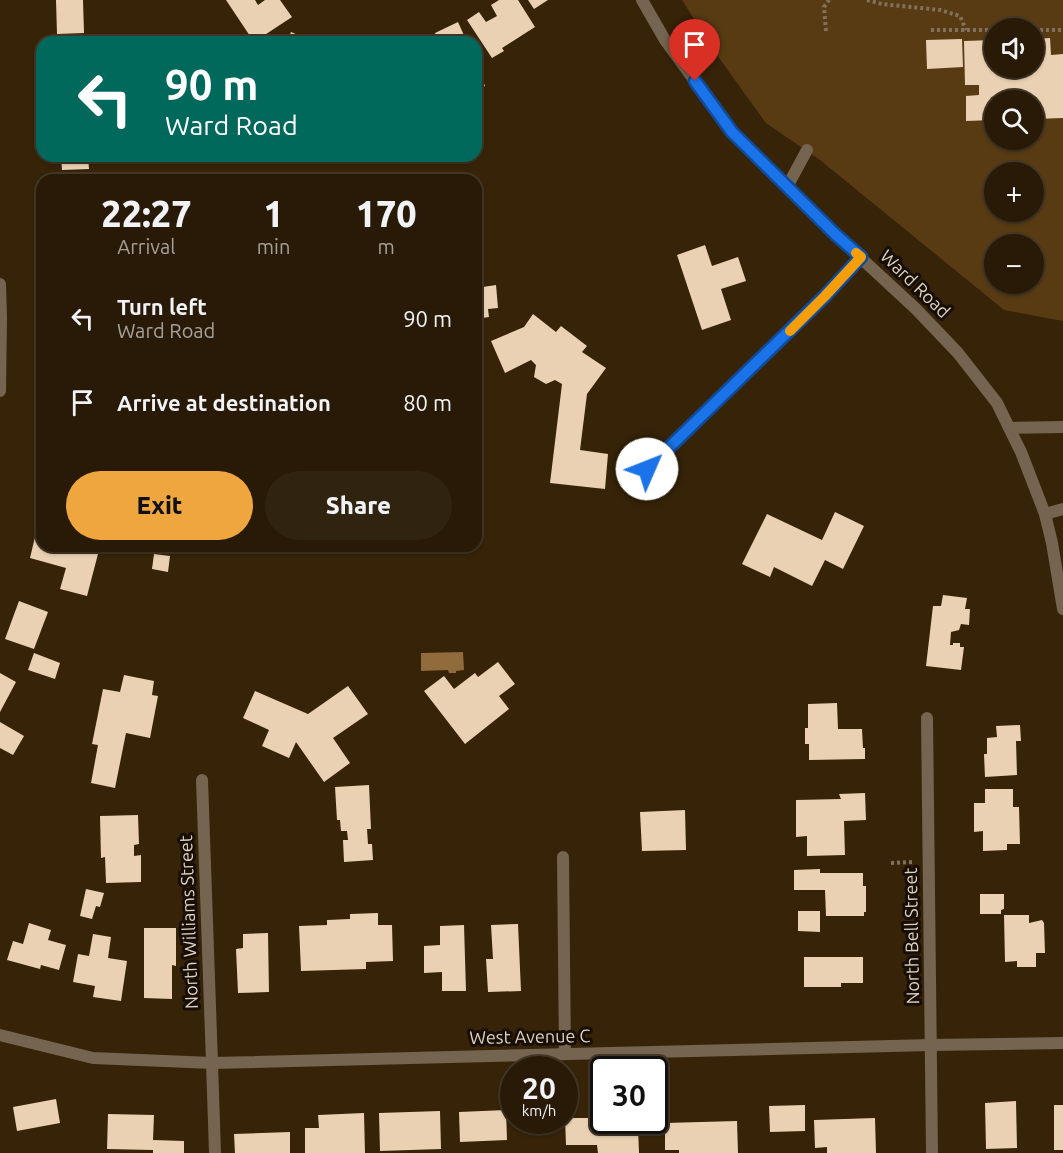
<!DOCTYPE html>
<html lang="en">
<head>
<meta charset="utf-8">
<style>
  body { margin:0; font-family:Ubuntu,sans-serif; background:#302310; color:#f1f3f6; height:100vh; display:flex; flex-direction:column; font-size:22px; white-space:nowrap }
  * { box-sizing:border-box; margin:0 }
  p { font-size:20px; color:#a5a19b }
  .icon { flex:none; width:33px; height:33px; fill:none; stroke:currentColor; stroke-width:2; stroke-linecap:round; stroke-linejoin:round }
  .map { position:relative; flex:1; overflow:hidden }
  .sheet { position:absolute; left:36px; top:174px; width:446px; height:378px; display:flex; flex-direction:column; background:#281a06; border-radius:18px; box-shadow:0 2px 4px #0004,0 0 0 2px #443828 }
  .sheet>* { flex:none }
  .banner { position:absolute; left:36px; top:36px; width:446px; height:126px; border-radius:18px; box-shadow:0 2px 4px #0004,0 0 0 2px #443828; background:#00695c; color:#fff; overflow:hidden }
  .fabs { position:absolute; left:984px; top:18px; display:grid; gap:12px }
  .fabs a { display:grid; place-items:center; width:60px; height:60px; border-radius:50%; background:#281a06; box-shadow:0 2px 4px #0004,0 0 0 2px #443828; font-size:30px }
  .speed { position:absolute; left:500px; top:1056px; display:flex; gap:12px; font-size:30px; font-weight:700; text-align:center }
  .speed>* { display:grid; place-content:center; width:78px; height:78px; border-radius:50%; background:#281a06; box-shadow:0 2px 4px #0004,0 0 0 2px #443828; line-height:1 }
  .speed small { font-size:15px; font-weight:400 }
  .speed .limit { border:3px solid #111; border-radius:9px; background:#fff; color:#111 }
  .pin { position:absolute; display:grid; place-items:center; width:51px; height:51px; color:#fff; margin:-62px -26px; border-radius:50% 50% 50% 0; rotate:-45deg; box-shadow:0 0 6px #0007 }
  .pin .icon { rotate:45deg }
  .me { position:absolute; width:66px; margin:-33px; rotate:46deg; stroke-linejoin:round; filter:drop-shadow(0 0 4px #0008) }
  .turn { display:flex; align-items:center; gap:21px; height:126px; padding:0 30px; font-size:27px }
  .turn .icon { width:78px; height:78px; stroke-width:2.5 }
  .turn b { display:block; font-size:42px; line-height:51px }
  .eta { display:flex; justify-content:space-evenly; align-items:center; height:102px; text-align:center }
  .eta b { font-size:36px; font-weight:800; line-height:42px }
  .primary-button { display:flex; gap:12px; margin-top:auto; padding:12px 30px }
  .primary-button a { flex:1; height:69px; border-radius:36px; background:#f0a63e; color:#111; font-size:24px; font-weight:800; line-height:69px; text-align:center }
  .primary-button a+a { background:#302310; color:#f1f3f6 }
  ul { padding:0; list-style:none }
  li { display:flex; align-items:center; gap:18px; height:84px; padding:0 30px }
  li div { flex:1 }
  li b { display:block; font-size:22px }
  li em { font-style:normal }
  .map>svg:first-child { display:block }
  .green { fill:#583b13; fill-rule:evenodd }
  .water { fill:#906b3c }
  .building { fill:#ead1b3 }
  .lines { fill:none; stroke-linecap:round; stroke-linejoin:round }
  .path { stroke:#81715c; stroke-width:4; stroke-dasharray:3 3; stroke-linecap:butt }
  .service { stroke:#746450; stroke-width:12 }
  .minor { stroke:#746450; stroke-width:12 }
  .route-casing { stroke:#114b97; stroke-width:15 }
  .route { stroke:#1a73e8; stroke-width:10 }
  .slow { stroke:#f59e0b; stroke-width:10 }
  .labels { text-anchor:middle; stroke-width:6; stroke-linejoin:round; paint-order:stroke }
  .street-label { font-size:18px; fill:#dfd2c4; stroke:#170e05 }
</style>
</head>
<body>
<div class="map">
<svg width="1063" height="1153" viewBox="0 0 1063 1153">
  <rect width="100%" height="100%" fill="#362308"/>
  <path class="green" d="M682 0H1063V321L1004 310 820 160 766 123 714 51ZM994 28H1034V68H994ZM994 100H1034V140H994ZM994 172H1034V212H994ZM994 244H1034V284H994Z"/>
  <path class="water" d="M463 652 464 670 456 671V673H449L448 670 421 671V653Z"/>
  <g class="building">
    <path d="M56 0H83L84 33 57 34Z"/>
    <path d="M226 0H255L258 5 265 0H280L292 17 254 42Z"/>
    <path d="M499 0H518L535 27 502 48 504 51 492 58 467 20 479 12 486 22 497 16 491 5Z"/>
    <path d="M528 0H548L534 9Z"/>
    <path d="M458 22 467 42H439L435 33Z"/>
    <path d="M291 32 314 42H287Z"/>
    <path d="M325 34 343 42H316Z"/>
    <path d="M1050 38 1051 55 1063 54V118L1034 119V100H994V120L966 121V96L979 95V85H965L964 41 994 40V68H1034V39Z"/>
    <path d="M962 39 963 67 927 69 926 40Z"/>
    <path d="M476 66 485 86 476 90Z"/>
    <path d="M61 156H88L89 169 62 170Z"/>
    <path d="M705 245 712 266 738 257 746 281 721 289 731 320 702 330 677 255Z"/>
    <path d="M496 285 498 308 488 309 489 317 482 318 483 321 476 322V288Z"/>
    <path d="M533 314 556 332 561 326 587 346 582 352 606 368 587 394 580 450 608 454 605 489 550 483 562 384 555 380 546 384 534 377 536 365 531 360 505 373 491 341 524 327Z"/>
    <path d="M835 512 864 526 843 569 825 560 812 586 774 567 770 577 742 564 767 514 822 540Z"/>
    <path d="M35 537 42 539V546H69L98 554 87 596 60 589 66 568 30 558Z"/>
    <path d="M154 554 170 556 168 572 152 569Z"/>
    <path d="M943 595 967 598 965 609H970L969 625 961 624 959 630 951 632 950 645H953V643H960V647H964L961 670 926 666 933 606H941Z"/>
    <path d="M19 601 48 612 34 649 5 639Z"/>
    <path d="M34 653 60 663 55 679 28 670Z"/>
    <path d="M498 662 515 684 499 696 509 709 465 744 424 691 444 676 454 689 475 673 478 677Z"/>
    <path d="M0 673 16 682 0 712Z"/>
    <path d="M124 675 154 681 152 695 158 696 150 738 126 733 115 788 91 783 98 745 92 744 103 689 120 692Z"/>
    <path d="M348 686 368 714 333 738 350 763 324 782 296 742 289 758 262 746 269 730 243 718 255 691 308 714Z"/>
    <path d="M837 703 838 729H862L863 748H865V759L809 760V744H805V728H808V704Z"/>
    <path d="M0 722 24 736 13 755 0 748Z"/>
    <path d="M1020 725 1021 741H1016L1017 775 985 777 984 754H987V738L997 737 996 726Z"/>
    <path d="M369 785 371 829H367L368 844H372L373 860 344 862 343 840H348L347 831H341L340 820H337L335 787Z"/>
    <path d="M985 789H1013V807H1019L1020 844H1007V850L983 851V831L974 832V803H985Z"/>
    <path d="M865 793 866 820 844 821 845 855 807 856V836L796 837V800L841 799 839 794Z"/>
    <path d="M685 810 686 850 642 851 640 812Z"/>
    <path d="M138 815 139 844 134 845V856L141 855V882L106 883 105 857 101 858 100 816Z"/>
    <path d="M820 869V873H863V886H866V912H864V916H826L825 890H794V870Z"/>
    <path d="M86 889 104 893 100 907 96 906 92 919 80 916Z"/>
    <path d="M980 894H1004V909L1001 910V914H980Z"/>
    <path d="M798 911H820V932L798 931Z"/>
    <path d="M378 913V925H392L393 961 366 962V969L301 971 299 926 327 925V920L350 919V914Z"/>
    <path d="M1004 915H1029V923L1042 920 1044 923 1045 953H1036V967H1017V961L1005 962Z"/>
    <path d="M29 923 51 930 48 940 66 945 59 970 41 965 40 969 7 960 13 941 23 944Z"/>
    <path d="M518 924 521 991 488 992 486 959H493L491 925Z"/>
    <path d="M464 925 466 991H442V972L424 973V946L440 945V926Z"/>
    <path d="M144 928H176V966L172 965V999L144 998Z"/>
    <path d="M268 933 269 992 238 993 236 949 243 948V934Z"/>
    <path d="M93 934 111 937 108 958 127 961 121 1001 93 997 95 986 73 982 78 954 89 956Z"/>
    <path d="M804 957H863V983H841V987H804Z"/>
    <path d="M56 1099 60 1123 17 1131 13 1107Z"/>
    <path d="M1016 1101 1017 1148 986 1149 985 1103Z"/>
    <path d="M805 1105V1131L770 1132 769 1106Z"/>
    <rect x="1054" y="1105" width="9" height="45"/>
    <path d="M506 1110 507 1140 460 1142 459 1112Z"/>
    <path d="M440 1111 441 1149 380 1151 379 1113Z"/>
    <path d="M364 1113 365 1153H305V1128H319L318 1115Z"/>
    <path d="M108 1114 154 1115 153 1140 184 1141V1153H153V1150L107 1149Z"/>
    <path d="M565 1118H597V1127H638L639 1153H598L597 1145H566Z"/>
    <path d="M875 1118 876 1153H827V1147L815 1148 814 1120Z"/>
    <path d="M737 1121 738 1153H679V1150H665V1123Z"/>
    <path d="M290 1132V1153H235L234 1134Z"/>
  </g>
  <g class="lines">
    <g class="path">
      <path d="M867 0 882 4 940 10 960 16 966 30"/>
      <path d="M931 30H994"/>
      <path d="M1034 30H1063"/>
      <path d="M826 31 824 7 829 0"/>
      <path d="M891 863 914 862"/>
    </g>
    <g class="service">
      <path d="M787 187 807 150"/>
      <path d="M1009 428 1063 427"/>
      <path d="M1045 514 1063 509"/>
      <path d="M212 1063 215 1153"/>
    </g>
    <g class="minor">
      <path d="M642 0 665 40 732 132 835 234 916 309 958 353 997 403 1021 452 1045 514 1052 543 1063 609"/>
      <path d="M0 284 1 317 0 391"/>
      <path d="M647 469 825 296 861 257"/>
      <path d="M927 718 932 1153"/>
      <path d="M202 780 212 1063"/>
      <path d="M563 857 565 1054"/>
      <path d="M0 1035 93 1058 212 1063 931 1045 1063 1043"/>
    </g>
  </g>
  <g class="lines">
    <defs>
      <path id="route" d="M647 469 825 296 861 257 835 234 732 132 695 81"/>
    </defs>
    <use href="#route" class="route-casing"/>
    <use href="#route" class="route"/>
    <path class="slow" d="M790 331 825 296 861 257 856 253"/>
  </g>
  <g class="labels">
    <g class="street-label">
      <text transform="translate(915 284) rotate(44)" y="6">Ward Road</text>
      <text transform="translate(189 922) rotate(-92)" y="6">North Williams Street</text>
      <text transform="translate(912 936) rotate(-91)" y="6">North Bell Street</text>
      <text transform="translate(530 1037) rotate(-1)" y="6">West Avenue C</text>
    </g>
  </g>
</svg>
<div class="fabs">
<a><svg class="icon" aria-label="sound" viewBox="0 0 24 24"><path d="M4 9h4l5-4v14l-5-4H4zM17 9q2 3 0 6"/></svg></a>
<a><svg class="icon" aria-label="search" viewBox="0 0 24 24"><circle cx="10" cy="10" r="6"/><path d="M15 15l6 6"/></svg></a>
<a>+</a>
<a>−</a>
</div>
<div class="speed"><div>20<small>km/h</small></div><div class="limit">30</div></div>
<div class="pin" style="left:695px;top:81px;background:#d93025"><svg class="icon" aria-label="arrive" viewBox="0 0 24 24"><path d="M6 21V4h12l-3 4 3 4H6"/></svg></div>
<svg class="me" style="left:647px;top:469px" viewBox="-20 -20 40 40"><circle r="19" fill="#fff"/><path d="M0-13L10 11 0 6-10 11z" fill="#1a73e8"/></svg>
<div class="banner">
<div class="turn"><svg class="icon" aria-label="left" viewBox="0 0 24 24"><path d="M17 20v-9H6M10 6l-5 5 5 5"/></svg><div><b>90 m</b>Ward Road</div></div>
</div>
<section class="sheet">
<div class="eta">
<div><b>22:27</b><p>Arrival</p></div>
<div><b>1</b><p>min</p></div>
<div><b>170</b><p>m</p></div>
</div>
<ul>
<li><svg class="icon" aria-label="left" viewBox="0 0 24 24"><path d="M17 20v-9H6M10 6l-5 5 5 5"/></svg><div><b>Turn left</b><p>Ward Road</p></div><em>90 m</em></li>
<li><svg class="icon" aria-label="arrive" viewBox="0 0 24 24"><path d="M6 21V4h12l-3 4 3 4H6"/></svg><div><b>Arrive at destination</b></div><em>80 m</em></li>
</ul>
<div class="primary-button"><a>Exit</a><a>Share</a></div>
</section>
</div>
</body>
</html>
